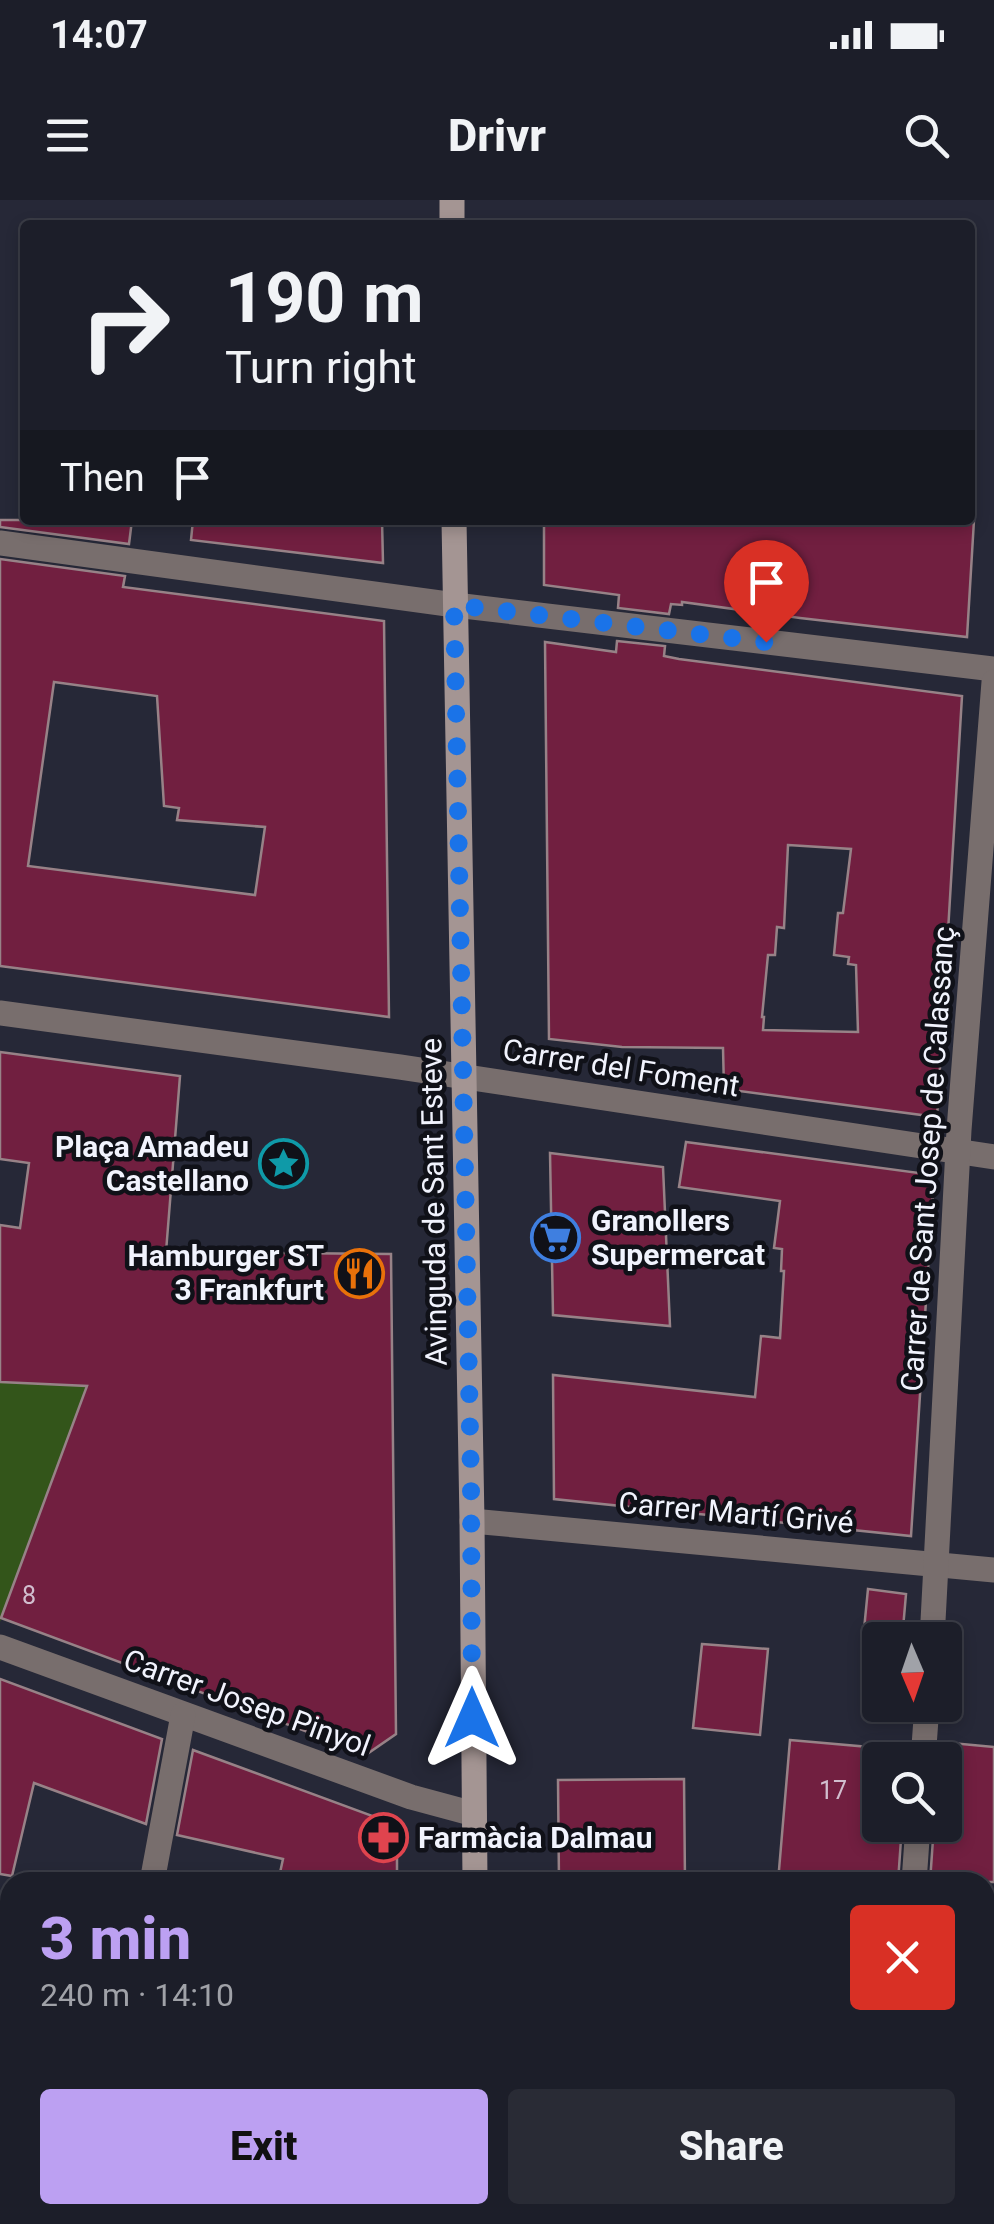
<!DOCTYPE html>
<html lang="en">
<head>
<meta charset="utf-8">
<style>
  body { margin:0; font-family:Roboto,sans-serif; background:#292b35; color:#f1f3f6; height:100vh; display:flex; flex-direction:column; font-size:38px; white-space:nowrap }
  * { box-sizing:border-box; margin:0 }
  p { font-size:32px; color:#a0a2a8 }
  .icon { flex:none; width:55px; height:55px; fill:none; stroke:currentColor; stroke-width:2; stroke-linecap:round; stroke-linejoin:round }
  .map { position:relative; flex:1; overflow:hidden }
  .drawer { position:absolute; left:0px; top:1672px; width:995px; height:352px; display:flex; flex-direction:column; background:#1c1e29; border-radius:30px 30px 0 0; box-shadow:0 5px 15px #0003,0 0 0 2px #3a3c46 }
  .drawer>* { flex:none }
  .banner { position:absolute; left:20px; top:20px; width:955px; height:305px; border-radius:10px; box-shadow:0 5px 15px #0003,0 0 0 2px #3a3c46; background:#1c1e29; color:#f1f3f6; overflow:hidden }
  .needle { width:65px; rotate:178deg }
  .controls { position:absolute; left:862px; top:1422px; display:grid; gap:20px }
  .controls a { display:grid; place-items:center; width:100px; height:100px; border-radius:10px; background:#1c1e29; box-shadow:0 5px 15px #0003,0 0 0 2px #3a3c46; font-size:50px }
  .pin { position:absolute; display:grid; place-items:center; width:85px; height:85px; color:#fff; margin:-102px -42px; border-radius:50% 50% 50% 0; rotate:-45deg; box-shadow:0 0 10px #0007 }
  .pin .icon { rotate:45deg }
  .me { position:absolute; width:110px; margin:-55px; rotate:0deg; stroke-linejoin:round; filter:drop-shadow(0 0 8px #0008) }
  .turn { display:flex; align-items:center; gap:35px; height:210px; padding:0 40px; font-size:45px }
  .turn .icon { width:130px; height:130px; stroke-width:2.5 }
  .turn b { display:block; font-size:70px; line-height:85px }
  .then { display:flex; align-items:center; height:95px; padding:0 40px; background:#0003; gap:20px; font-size:38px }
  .round { display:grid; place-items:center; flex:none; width:105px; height:105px; border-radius:10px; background:#292b35 }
  .overview { display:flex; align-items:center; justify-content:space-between; height:170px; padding:0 40px }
  h1 { font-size:60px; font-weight:800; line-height:75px; color:#bca0f2 }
  .cta { display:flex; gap:20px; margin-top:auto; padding:20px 40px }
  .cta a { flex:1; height:115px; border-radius:10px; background:#bca0f2; color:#111; font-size:40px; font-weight:800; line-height:115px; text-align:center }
  .cta a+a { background:#292b35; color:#f1f3f6 }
  .status { display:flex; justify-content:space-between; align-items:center; height:70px; padding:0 50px; background:#1c1e29; direction:ltr }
  .status svg { height:28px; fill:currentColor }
  header { display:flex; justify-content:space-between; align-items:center; height:130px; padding:0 40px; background:#1c1e29; font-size:45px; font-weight:800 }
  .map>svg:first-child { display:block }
  .green { fill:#33551a }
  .building { fill:#711f40; stroke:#978287; stroke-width:2.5; fill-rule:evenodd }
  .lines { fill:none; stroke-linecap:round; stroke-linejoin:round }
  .street { stroke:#786e6d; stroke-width:25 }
  .secondary { stroke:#a49593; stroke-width:25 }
  .route { stroke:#1a73e8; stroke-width:18; stroke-dasharray:0 32.4 }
  .labels { text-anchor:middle; stroke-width:9; stroke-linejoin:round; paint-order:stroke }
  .number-label { font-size:25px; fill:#d1bece }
  .street-label { font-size:30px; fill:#f1f3fd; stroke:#101118 }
  .poi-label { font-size:30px; font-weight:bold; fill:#f1f3fd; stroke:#101118; text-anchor:end }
</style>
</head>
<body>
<div class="status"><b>14:07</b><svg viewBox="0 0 49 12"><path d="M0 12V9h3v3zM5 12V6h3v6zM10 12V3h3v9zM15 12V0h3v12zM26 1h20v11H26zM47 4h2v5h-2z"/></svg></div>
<header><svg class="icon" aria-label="menu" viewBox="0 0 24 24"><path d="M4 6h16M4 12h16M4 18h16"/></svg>Drivr<svg class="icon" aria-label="search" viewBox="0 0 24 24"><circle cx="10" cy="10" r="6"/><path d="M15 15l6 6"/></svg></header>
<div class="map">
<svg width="994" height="2024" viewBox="0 0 994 2024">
  <rect width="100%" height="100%" fill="#262837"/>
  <path class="green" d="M0 1182 87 1186 0 1422Z"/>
  <g class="building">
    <path d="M0 320H132L129 344 0 327Z"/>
    <path d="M193 320H382L383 363 191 340Z"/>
    <path d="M544 320H974L967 437 800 418 682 402V405L671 404 669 414 618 408 619 395 544 385Z"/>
    <path d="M0 359 125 376 123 387 384 421 389 817 0 766ZM54 482 157 496 164 606 179 608 177 620 265 627 255 695 28 666Z"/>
    <path d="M617 441 665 446 664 456 679 459 962 496 937 917 724 889 723 848 622 847 549 839 545 442 616 452ZM788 645 851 649 843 713H838L834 755 849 757 848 764 856 765 858 832 763 830 764 817H762L768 755H775L777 727 784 728Z"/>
    <path d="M0 852 180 876 166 1052 391 1054 396 1534 367 1554 1 1418 87 1186 0 1182V1025L20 1028 29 963 0 959Z"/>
    <path d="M686 942 934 975 911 1336 554 1299 553 1175 755 1197 761 1136 780 1138 784 1071H781L782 1049 774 1048 780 1001 679 987Z"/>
    <path d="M550 953 663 967 670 1126 553 1115Z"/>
    <path d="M868 1389 906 1394 902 1440H863Z"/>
    <path d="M702 1444 768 1449 760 1535 693 1528Z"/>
    <path d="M0 1479 162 1539 146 1624 34 1583 12 1676 0 1674Z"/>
    <path d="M790 1540 880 1548V1625H902L898 1682H778Z"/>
    <path d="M951 1543 994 1547V1682H930L934 1625H945V1554H950Z"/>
    <path d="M193 1550 397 1625V1682H278L283 1659 177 1635Z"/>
    <path d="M684 1579 685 1682H559L558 1580Z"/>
  </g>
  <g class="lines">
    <g class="street">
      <path d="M0 343 455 405 994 469"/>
      <path d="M0 813 400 867 994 957"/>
      <path d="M472 1321 994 1370"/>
      <path d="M932 1440 959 930 994 482"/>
      <path d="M0 1447 411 1597 474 1614"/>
      <path d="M923 1560 927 1505"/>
      <path d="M152 1682 183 1515"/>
      <path d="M914 1682 918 1625"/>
      <path d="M0 1769 10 1772"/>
      <path d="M89 2024 91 2015"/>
      <path d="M888 2024V2015"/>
    </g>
    <g class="secondary">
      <path d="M452 0V25"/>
      <path d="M454 320 472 1321 475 1682"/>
      <path d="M479 2015V2024"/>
    </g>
  </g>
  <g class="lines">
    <path class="route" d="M472 1518 471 1283 454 405 766 442"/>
  </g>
  <defs>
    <symbol id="sight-ring" viewBox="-11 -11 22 22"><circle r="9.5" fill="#101118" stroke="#0f9aa8" stroke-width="1.5"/><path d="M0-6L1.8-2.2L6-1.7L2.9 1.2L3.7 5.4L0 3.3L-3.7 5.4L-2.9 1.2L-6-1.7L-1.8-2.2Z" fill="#0f9aa8"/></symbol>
    <symbol id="supermarket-ring" viewBox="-11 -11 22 22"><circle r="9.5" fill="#101118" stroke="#3f7fe0" stroke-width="1.5"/><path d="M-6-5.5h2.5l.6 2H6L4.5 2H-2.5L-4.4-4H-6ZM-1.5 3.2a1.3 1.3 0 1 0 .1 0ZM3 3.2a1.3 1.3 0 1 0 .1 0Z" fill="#3f7fe0"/></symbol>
    <symbol id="restaurant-ring" viewBox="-11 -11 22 22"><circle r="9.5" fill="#101118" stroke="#e8710a" stroke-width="1.5"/><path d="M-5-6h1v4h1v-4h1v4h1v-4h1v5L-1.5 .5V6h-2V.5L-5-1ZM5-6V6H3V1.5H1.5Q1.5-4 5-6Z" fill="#e8710a"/></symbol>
    <symbol id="pharmacy-ring" viewBox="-11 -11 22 22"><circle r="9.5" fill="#101118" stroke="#e0444e" stroke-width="1.5"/><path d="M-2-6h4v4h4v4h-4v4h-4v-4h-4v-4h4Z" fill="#e0444e"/></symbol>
  </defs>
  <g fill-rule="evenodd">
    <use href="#sight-ring" x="256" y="936" width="55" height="55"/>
    <use href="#supermarket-ring" x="528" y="1010" width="55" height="55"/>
    <use href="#restaurant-ring" x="332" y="1046" width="55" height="55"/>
    <use href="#pharmacy-ring" x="356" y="1610" width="55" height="55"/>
  </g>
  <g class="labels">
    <g class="number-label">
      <text x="29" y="1404">8</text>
      <text x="833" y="1599">17</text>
    </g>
    <g class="street-label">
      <text transform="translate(621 868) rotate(9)" y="10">Carrer del Foment</text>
      <text transform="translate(928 959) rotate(-86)" y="10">Carrer de Sant Josep de Calassanç</text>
      <text transform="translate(434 1002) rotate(-91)" y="10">Avinguda de Sant Esteve</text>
      <text transform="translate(736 1313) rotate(5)" y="10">Carrer Martí Grivé</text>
      <text transform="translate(247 1503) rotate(20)" y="10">Carrer Josep Pinyol</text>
    </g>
    <g class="poi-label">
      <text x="249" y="957">Plaça Amadeu<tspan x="249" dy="34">Castellano</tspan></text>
      <text x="591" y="1031" text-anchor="start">Granollers<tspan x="591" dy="34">Supermercat</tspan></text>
      <text x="324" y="1066">Hamburger ST<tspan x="324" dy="34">3 Frankfurt</tspan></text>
      <text x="418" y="1648" text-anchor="start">Farmàcia Dalmau</text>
    </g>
  </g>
</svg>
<div class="controls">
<a><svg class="needle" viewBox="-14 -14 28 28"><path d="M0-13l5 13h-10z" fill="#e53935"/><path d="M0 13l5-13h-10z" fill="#a0a2a8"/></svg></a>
<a><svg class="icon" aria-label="search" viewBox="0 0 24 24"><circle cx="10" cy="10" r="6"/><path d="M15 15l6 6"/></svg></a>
</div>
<div class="pin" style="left:766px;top:442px;background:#d93025"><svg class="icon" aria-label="arrive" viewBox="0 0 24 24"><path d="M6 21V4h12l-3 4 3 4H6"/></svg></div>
<svg class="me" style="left:472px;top:1518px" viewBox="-20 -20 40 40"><path d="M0-17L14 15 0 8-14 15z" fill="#1a73e8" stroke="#fff" stroke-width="4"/></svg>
<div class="banner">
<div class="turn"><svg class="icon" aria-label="right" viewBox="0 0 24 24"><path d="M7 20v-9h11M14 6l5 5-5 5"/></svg><div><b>190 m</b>Turn right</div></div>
<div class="then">Then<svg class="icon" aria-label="arrive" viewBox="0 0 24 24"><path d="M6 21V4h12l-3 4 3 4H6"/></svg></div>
</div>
<section class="drawer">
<div class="overview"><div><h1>3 min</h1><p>240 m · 14:10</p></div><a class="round" style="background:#d93025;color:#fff"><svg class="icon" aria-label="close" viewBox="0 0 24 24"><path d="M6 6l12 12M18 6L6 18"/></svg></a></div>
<div class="cta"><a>Exit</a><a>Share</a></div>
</section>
</div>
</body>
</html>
